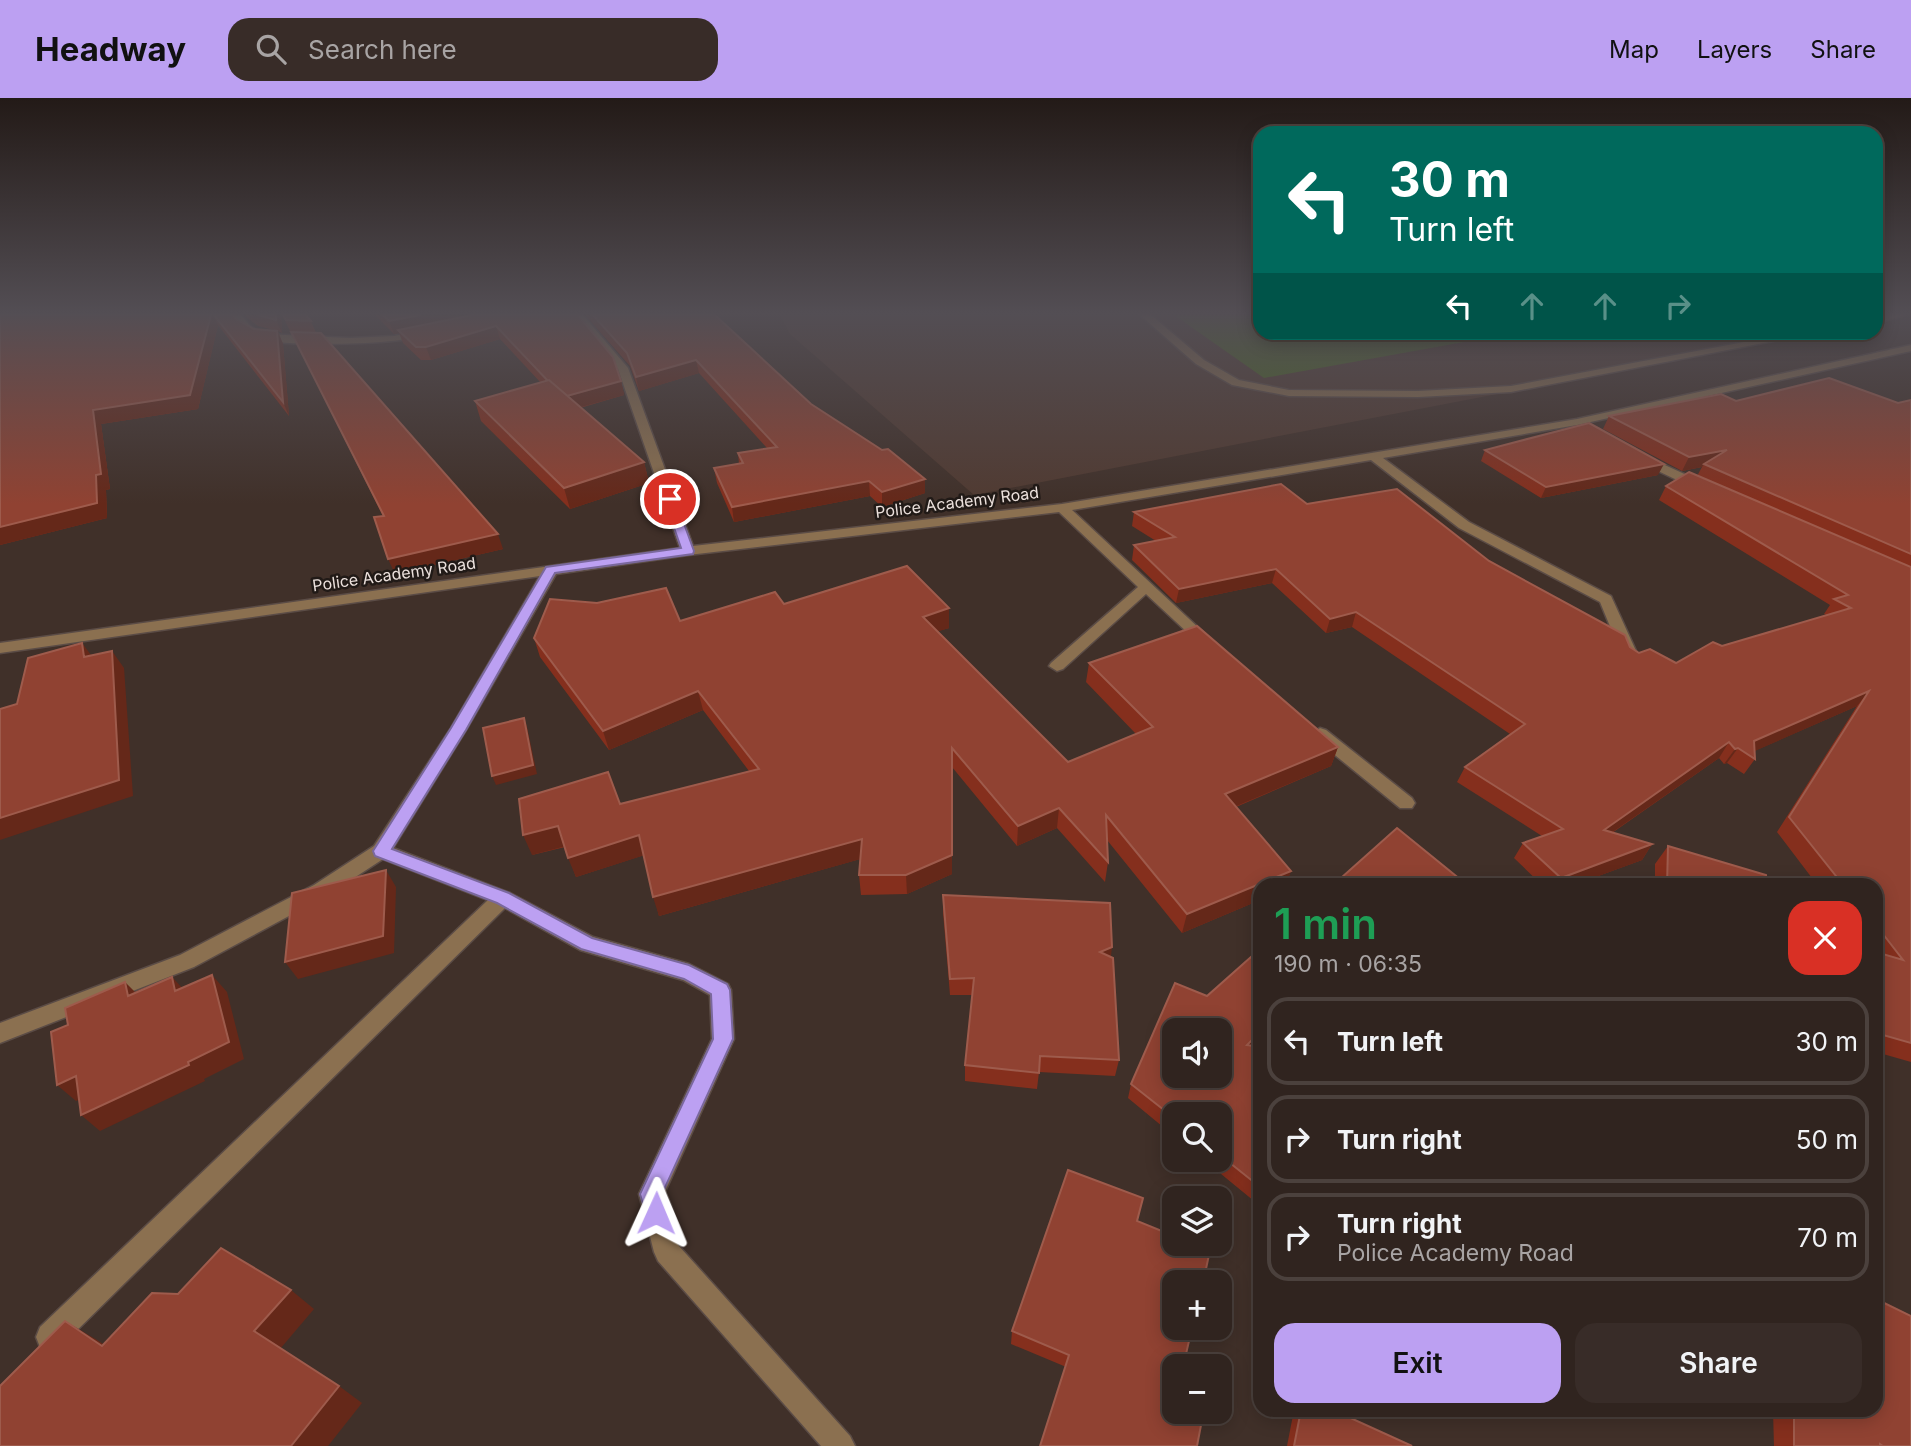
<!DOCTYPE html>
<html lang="en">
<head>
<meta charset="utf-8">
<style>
  body { margin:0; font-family:Inter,sans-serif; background:#382c28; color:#f1f3f6; height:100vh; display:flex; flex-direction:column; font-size:26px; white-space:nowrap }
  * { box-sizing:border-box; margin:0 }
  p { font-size:23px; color:#a8a4a4 }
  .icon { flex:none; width:38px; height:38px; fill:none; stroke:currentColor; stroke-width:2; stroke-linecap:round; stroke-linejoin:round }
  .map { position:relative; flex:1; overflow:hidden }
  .drawer { position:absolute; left:1253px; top:780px; width:630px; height:539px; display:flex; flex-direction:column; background:#30241f; border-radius:21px; box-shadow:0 4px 18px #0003,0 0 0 2px #4b413d }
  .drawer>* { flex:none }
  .banner { position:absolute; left:1253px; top:28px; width:630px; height:214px; border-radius:21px; box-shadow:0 4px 18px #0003,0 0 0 2px #4b413d; background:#00695c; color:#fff; overflow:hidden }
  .tools { position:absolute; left:1162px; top:920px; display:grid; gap:14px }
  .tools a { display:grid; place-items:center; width:70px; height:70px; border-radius:14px; background:#30241f; box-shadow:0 4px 18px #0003,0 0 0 2px #4b413d; font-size:35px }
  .pin { position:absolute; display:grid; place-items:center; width:60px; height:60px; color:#fff; margin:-30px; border:4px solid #fff; border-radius:50%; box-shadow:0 2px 7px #0007 }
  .me { position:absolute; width:77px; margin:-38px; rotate:1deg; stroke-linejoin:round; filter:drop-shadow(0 0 5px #0008) }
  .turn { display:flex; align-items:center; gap:24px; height:147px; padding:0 21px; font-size:32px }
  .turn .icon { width:91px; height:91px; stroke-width:2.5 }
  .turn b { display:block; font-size:49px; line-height:60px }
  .lanes { display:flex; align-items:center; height:66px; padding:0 21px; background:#0003; justify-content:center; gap:35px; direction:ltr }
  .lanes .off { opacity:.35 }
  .round { display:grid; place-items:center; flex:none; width:74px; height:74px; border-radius:21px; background:#382c28 }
  .summary { display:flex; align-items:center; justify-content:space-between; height:119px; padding:0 21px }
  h1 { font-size:42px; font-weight:600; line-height:52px; color:#1e9e55 }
  .button { display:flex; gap:14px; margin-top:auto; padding:14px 21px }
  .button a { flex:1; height:80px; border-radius:21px; background:#bca0f2; color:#111; font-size:28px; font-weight:600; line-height:80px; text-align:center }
  .button a+a { background:#382c28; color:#f1f3f6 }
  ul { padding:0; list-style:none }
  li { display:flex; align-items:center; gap:21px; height:88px; margin:0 14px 10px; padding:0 7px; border:4px solid #4b413d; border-radius:21px }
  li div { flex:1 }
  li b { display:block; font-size:26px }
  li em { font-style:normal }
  header { display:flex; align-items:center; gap:42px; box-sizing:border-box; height:98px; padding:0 35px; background:#bca0f2; color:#111 }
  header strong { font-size:33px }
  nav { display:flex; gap:38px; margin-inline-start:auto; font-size:24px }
  .search { width:490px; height:63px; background:#382c28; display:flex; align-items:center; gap:18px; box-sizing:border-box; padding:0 24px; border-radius:21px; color:#a8a4a4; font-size:26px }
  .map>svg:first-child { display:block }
  .built { fill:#503a31 }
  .green { fill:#476a1e }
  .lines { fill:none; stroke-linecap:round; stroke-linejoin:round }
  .minor-casing { stroke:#5b4c46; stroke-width:3 }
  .minor { fill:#8b7050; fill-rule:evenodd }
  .wall { fill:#852f1d }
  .shaded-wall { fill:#652819 }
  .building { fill:#904232; stroke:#9e5b4c; stroke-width:2; fill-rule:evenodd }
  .route { fill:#bca0f2; stroke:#7a689d; stroke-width:2 }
  .labels { text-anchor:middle; stroke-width:5; stroke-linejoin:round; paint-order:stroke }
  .far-street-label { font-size:16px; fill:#ebe0dc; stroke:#211a17 }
</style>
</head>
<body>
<header>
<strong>Headway</strong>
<div class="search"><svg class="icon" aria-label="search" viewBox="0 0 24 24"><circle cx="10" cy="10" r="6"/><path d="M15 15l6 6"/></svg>Search here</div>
<nav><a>Map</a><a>Layers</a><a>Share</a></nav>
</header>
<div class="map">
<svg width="1911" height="1348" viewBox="0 0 1911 1348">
  <rect width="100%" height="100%" fill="#403029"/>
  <path class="built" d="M780 217H1260V234L1813 235 974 397 790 236Z"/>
  <path class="green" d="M1174 217H1260V234L1514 235 1264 280Z"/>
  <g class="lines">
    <defs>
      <g id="minor">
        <path d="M231 217H241L250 228 263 236 350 240 394 238 423 232 428 235C408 248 285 248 260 242 248 238 239 227 231 217Z"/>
        <path d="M573 217H583L628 270 693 448 1062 406 1577 321 1911 247V253L1577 327 1383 360 1469 424 1611 498 1637 555 1629 560 1621 555 1600 504 1459 430 1371 362 1072 412 1216 546 1208 551 1203 549 1146 496 1063 571 1057 573 1049 568 1051 565 1138 489 1059 414 688 457 556 476 466 632 393 750 510 795 593 839 689 866 728 886 731 892 734 941 664 1096 678 1147 850 1338 855 1348H821L658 1163 654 1154 639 1096 712 941 710 897 683 882 580 852 505 810 60 1249 50 1253 40 1249 36 1239 40 1229 488 802 383 761 328 797 194 869 0 945V925L180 857 314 787 374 748 451 630 540 478 0 555V545L680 450 618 271Z"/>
        <path d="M1140 217H1151L1204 262 1239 282 1289 292 1418 293 1511 288 1797 234H1820L1511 294 1418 299 1289 298 1232 287 1196 266Z"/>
        <path d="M1886 217H1905L1876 225V219Z"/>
        <path d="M1643 357 1704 385 1706 388 1700 392 1696 391 1639 364V358Z"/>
        <path d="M1320 630 1326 632 1412 700 1415 705 1412 710H1400L1314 640 1312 636Z"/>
      </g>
    </defs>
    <use href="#minor" class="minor-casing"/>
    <use href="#minor" class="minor"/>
  </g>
  <g class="wall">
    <path d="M0 217H233L236 221 254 231 274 232 258 228 244 217H281L282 235 278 233 283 246 289 318 218 227 198 311 101 326 110 391 106 392 107 420 0 447Z"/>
    <path d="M282 217H309L307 219 311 223 316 235 503 451 395 476 383 418Z"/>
    <path d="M375 217H578L621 283 624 297 580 310 644 364 649 385 570 411 481 323 475 303 541 285 500 241 431 262H421L403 245 399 235 394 236Z"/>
    <path d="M585 217H715L811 306 925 395 882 409 870 398 734 424 717 385 714 370 739 366 738 355 767 350 699 275 639 293 630 268Z"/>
    <path d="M1911 302V964L1876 954V788H1818L1777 734 1857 608 1754 653 1755 661 1744 676 1727 665 1724 666 1719 660 1612 735 1652 746 1642 762 1571 788H1543L1514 760 1523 745 1542 738 1457 684 1465 669 1510 636 1352 529 1326 535 1272 485 1176 505 1132 462 1134 447 1156 443 1132 428 1134 414 1307 406 1489 463 1639 555 1676 565 1722 548 1827 517 1824 516 1830 507 1659 402 1666 388 1697 378 1702 369 1682 373 1603 331 1609 318 1736 303 1898 305Z"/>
    <path d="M1485 352 1658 377 1541 400 1481 363Z"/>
    <path d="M784 506 949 530 938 533 1068 664 1136 636 1086 584 1089 565 1338 649 1331 668 1236 709 1291 773 1285 788H1260V802L1182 835 1107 742 1108 764 1105 784 1057 730 1017 748 952 669V776L907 796 861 797 859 777 860 761 659 818 644 757 576 779 565 749 532 757 620 706 749 673 703 612 609 652 540 559 534 540 680 523Z"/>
    <path d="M1668 748 1767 788H1655V766Z"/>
    <path d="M943 797 1111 859 1119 962 1115 978 1039 974 1037 991 965 983V967L972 897H950L943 814Z"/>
    <path d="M1260 851V944L1256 948 1260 949V1094L1254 1103 1204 1062H1220V1017H1174V1038L1128 1000 1131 986 1207 898Z"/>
    <path d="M1137 1123 1174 1269V1314L1011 1246 1012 1233Z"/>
    <path d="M1294 1312H1333L1412 1348H1287Z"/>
    <path d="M1773 1312H1876L1911 1348H1774Z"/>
  </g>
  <g class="shaded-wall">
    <path d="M211 217H213L218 227 198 311 101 326 110 391 106 392 107 420 0 447V429L93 312Z"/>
    <path d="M276 217H281L282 235 276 222Z"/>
    <path d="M421 217H491L398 232 399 235 394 236 389 223Z"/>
    <path d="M496 228 500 241 431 262 426 249Z"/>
    <path d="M277 233 283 246 289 318 283 304Z"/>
    <path d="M696 262 699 275 639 293 636 279Z"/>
    <path d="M621 283 624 297 567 313 564 300Z"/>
    <path d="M1727 352 1704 366 1702 369 1682 373 1689 359Z"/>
    <path d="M644 364 649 385 570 411 564 390Z"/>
    <path d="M1664 366 1658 377 1541 400 1546 389Z"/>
    <path d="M925 381V395L882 409V394Z"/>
    <path d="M869 383 870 398 734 424 732 409Z"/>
    <path d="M498 436 503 451 395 476 388 461Z"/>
    <path d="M1276 471 1272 485 1176 505 1179 491Z"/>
    <path d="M949 510V530L924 538 923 519Z"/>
    <path d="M1356 514 1352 529 1326 535 1330 521Z"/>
    <path d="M82 545 94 561 84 559Z"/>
    <path d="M112 553 124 570 133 698 0 742V720Z"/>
    <path d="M698 593 703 612 609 652 603 633Z"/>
    <path d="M1869 593 1857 608 1748 656 1754 643Z"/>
    <path d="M524 620 527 629 537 676 496 687 492 678Z"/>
    <path d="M1729 644 1719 660 1594 747 1604 732Z"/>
    <path d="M1338 649 1331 668 1220 715 1225 696Z"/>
    <path d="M1738 650 1727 665 1724 666 1735 651Z"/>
    <path d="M952 669V776L907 796 906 777Z"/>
    <path d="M1059 710 1057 730 1017 748 1018 728Z"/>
    <path d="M558 728 566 748 532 757 523 737Z"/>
    <path d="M639 737 645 757 576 779 568 760Z"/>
    <path d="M862 741 864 760 659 818 653 799Z"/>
    <path d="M1652 746 1642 762 1571 788H1556L1561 780Z"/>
    <path d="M386 772 396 789 394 855 298 881 285 864Z"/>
    <path d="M1291 773 1285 788H1260V802L1182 835 1187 816Z"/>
    <path d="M1456 778 1452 788H1441Z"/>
    <path d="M1112 849 1110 866 1100 854Z"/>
    <path d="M212 877 227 894 244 961 204 981 205 983 100 1033 81 1017 188 964Z"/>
    <path d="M172 879 188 896 175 893Z"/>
    <path d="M125 884 142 901 128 898Z"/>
    <path d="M1260 934V944L1241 962 1247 947Z"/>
    <path d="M76 978 95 995 76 1003 57 987Z"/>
    <path d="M291 1192 314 1211 280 1251 254 1233Z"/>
    <path d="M65 1223 97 1242 134 1266 102 1248Z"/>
    <path d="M339 1288 362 1305 328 1348H291Z"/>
  </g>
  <g class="building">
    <path d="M0 217H211L190 297 93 312 101 376 96 377 97 405 0 429Z"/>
    <path d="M214 217H233L236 221 254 231 277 233 283 304Z"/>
    <path d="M258 217H276V222Z"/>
    <path d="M283 217H306L311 223 286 222Z"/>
    <path d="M383 217H421L389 223Z"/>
    <path d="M472 217H578L613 259 621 283 567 298 548 283 496 228 426 249H416L398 232Z"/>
    <path d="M593 217H715L811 306 882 352 888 351 925 381 882 394 869 383 732 409 714 370 743 365 738 355 777 349 696 262 636 279 627 255Z"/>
    <path d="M291 234 321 235 498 436 388 461 374 419 384 418Z"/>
    <path d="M1829 280 1898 305 1911 302V456L1704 366 1727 352 1689 359 1609 318 1721 296 1736 303Z"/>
    <path d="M549 282 644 364 564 390 475 303Z"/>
    <path d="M1589 325 1664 366 1546 389 1485 352Z"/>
    <path d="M1689 374 1911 469V945L1876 935V854L1903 862 1876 827V788H1844L1789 719 1869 593 1754 643 1755 661 1738 650 1735 651 1729 644 1604 732 1652 746 1561 780 1523 745 1563 731 1465 669 1525 626 1356 514 1330 521 1276 471 1179 491 1134 447 1175 439 1134 414 1281 386 1307 406 1397 391 1489 463 1625 537 1630 549 1639 555 1650 551 1676 565 1713 544 1722 548 1851 510 1834 501 1848 497 1666 388Z"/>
    <path d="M907 468 949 510 923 519 1068 664 1153 629 1089 565 1197 528 1338 649 1225 696 1291 773 1187 816 1106 717 1108 764 1059 710 1018 728 952 650V757L906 777H859L862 741 653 799 639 737 568 760 558 728 523 737 519 701 608 674 620 706 759 671 698 593 603 633 534 540 550 501 597 505 666 490 680 523 775 494 784 506Z"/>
    <path d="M82 545 84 559 112 553 119 682 0 720V611L17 606 28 560Z"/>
    <path d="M524 620 533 667 492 678 483 630Z"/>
    <path d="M1397 730 1456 778 1441 788H1332Z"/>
    <path d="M1668 748 1766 777 1767 788H1667Z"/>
    <path d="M386 772 383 838 285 864 292 795Z"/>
    <path d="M943 797 1110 805 1112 849 1100 854 1113 860 1119 962 1040 958 1039 975 965 967 974 880 950 881Z"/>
    <path d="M1260 851V934L1247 947 1260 949V1089L1220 1057V1017H1174V1020L1131 986 1175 885 1207 898ZM1174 933H1220V978H1174Z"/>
    <path d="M212 877 229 944 188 964 189 967 81 1017 76 978 57 987 51 934 68 927 65 910 125 884 128 898 172 879 175 893Z"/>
    <path d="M1068 1072 1143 1100 1137 1123 1174 1138V1146H1195L1210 1152 1203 1185H1174V1230H1192L1183 1269H1174V1314H1185L1202 1322 1197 1348H1040L1069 1257 1012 1233Z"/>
    <path d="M221 1150 291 1192 254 1233 339 1288 291 1348H0V1288L65 1223 102 1248 152 1195 178 1196Z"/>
    <path d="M1876 1201 1911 1218V1348H1883L1880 1346V1348H1794V1312H1876Z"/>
    <path d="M1301 1312H1333L1412 1348H1294Z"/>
  </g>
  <linearGradient id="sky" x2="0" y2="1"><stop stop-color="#231a17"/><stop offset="0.53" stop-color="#534e54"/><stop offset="1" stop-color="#534e54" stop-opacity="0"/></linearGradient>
  <rect width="1911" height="406" fill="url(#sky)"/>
  <path class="route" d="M670 397 675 401 694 453 693 456 555 475 466 632 392 751 509 795 592 840 689 867 727 886 730 892 733 941 662 1096 668 1115 664 1123 656 1127 648 1123 640 1096 713 941 711 896 684 881 581 851 497 805 375 758 373 753 451 630 546 469 681 450 664 401Z"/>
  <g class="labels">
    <g class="far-street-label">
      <text transform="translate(957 404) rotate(-7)" y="6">Police Academy Road</text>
      <text transform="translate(394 476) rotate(-8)" y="6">Police Academy Road</text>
    </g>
  </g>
</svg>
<div class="tools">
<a><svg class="icon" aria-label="sound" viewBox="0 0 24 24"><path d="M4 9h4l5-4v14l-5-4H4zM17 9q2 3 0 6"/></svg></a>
<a><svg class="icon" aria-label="search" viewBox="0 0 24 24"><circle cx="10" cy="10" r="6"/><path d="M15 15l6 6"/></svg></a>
<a><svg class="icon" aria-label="layers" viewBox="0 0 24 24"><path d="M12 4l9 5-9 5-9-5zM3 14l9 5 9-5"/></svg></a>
<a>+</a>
<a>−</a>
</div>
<div class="pin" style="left:670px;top:401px;background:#d93025"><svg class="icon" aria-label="arrive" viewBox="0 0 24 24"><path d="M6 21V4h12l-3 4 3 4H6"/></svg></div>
<svg class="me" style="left:656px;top:1115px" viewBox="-20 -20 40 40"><path d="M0-17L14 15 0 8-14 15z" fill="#bca0f2" stroke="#fff" stroke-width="4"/></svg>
<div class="banner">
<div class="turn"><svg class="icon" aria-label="left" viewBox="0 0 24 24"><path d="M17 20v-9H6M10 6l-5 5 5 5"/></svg><div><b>30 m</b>Turn left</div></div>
<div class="lanes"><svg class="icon" aria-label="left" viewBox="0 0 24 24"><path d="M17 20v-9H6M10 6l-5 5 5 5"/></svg><svg class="icon off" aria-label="ahead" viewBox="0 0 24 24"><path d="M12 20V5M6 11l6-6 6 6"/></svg><svg class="icon off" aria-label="ahead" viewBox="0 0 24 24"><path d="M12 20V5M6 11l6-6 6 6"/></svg><svg class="icon off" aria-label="right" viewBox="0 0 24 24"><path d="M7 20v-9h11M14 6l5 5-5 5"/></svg></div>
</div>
<section class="drawer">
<div class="summary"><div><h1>1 min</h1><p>190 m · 06:35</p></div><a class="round" style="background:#d93025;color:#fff"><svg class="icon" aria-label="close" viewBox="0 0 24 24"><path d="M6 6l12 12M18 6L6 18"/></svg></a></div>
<ul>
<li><svg class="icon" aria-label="left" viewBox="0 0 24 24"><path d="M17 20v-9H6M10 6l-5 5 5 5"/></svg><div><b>Turn left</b></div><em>30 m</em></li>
<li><svg class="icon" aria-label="right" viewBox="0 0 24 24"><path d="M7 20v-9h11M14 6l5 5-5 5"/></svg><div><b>Turn right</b></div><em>50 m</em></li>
<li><svg class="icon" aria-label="right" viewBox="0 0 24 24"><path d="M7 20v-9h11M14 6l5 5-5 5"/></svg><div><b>Turn right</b><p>Police Academy Road</p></div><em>70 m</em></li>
</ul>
<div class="button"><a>Exit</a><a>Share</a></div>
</section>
</div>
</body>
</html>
